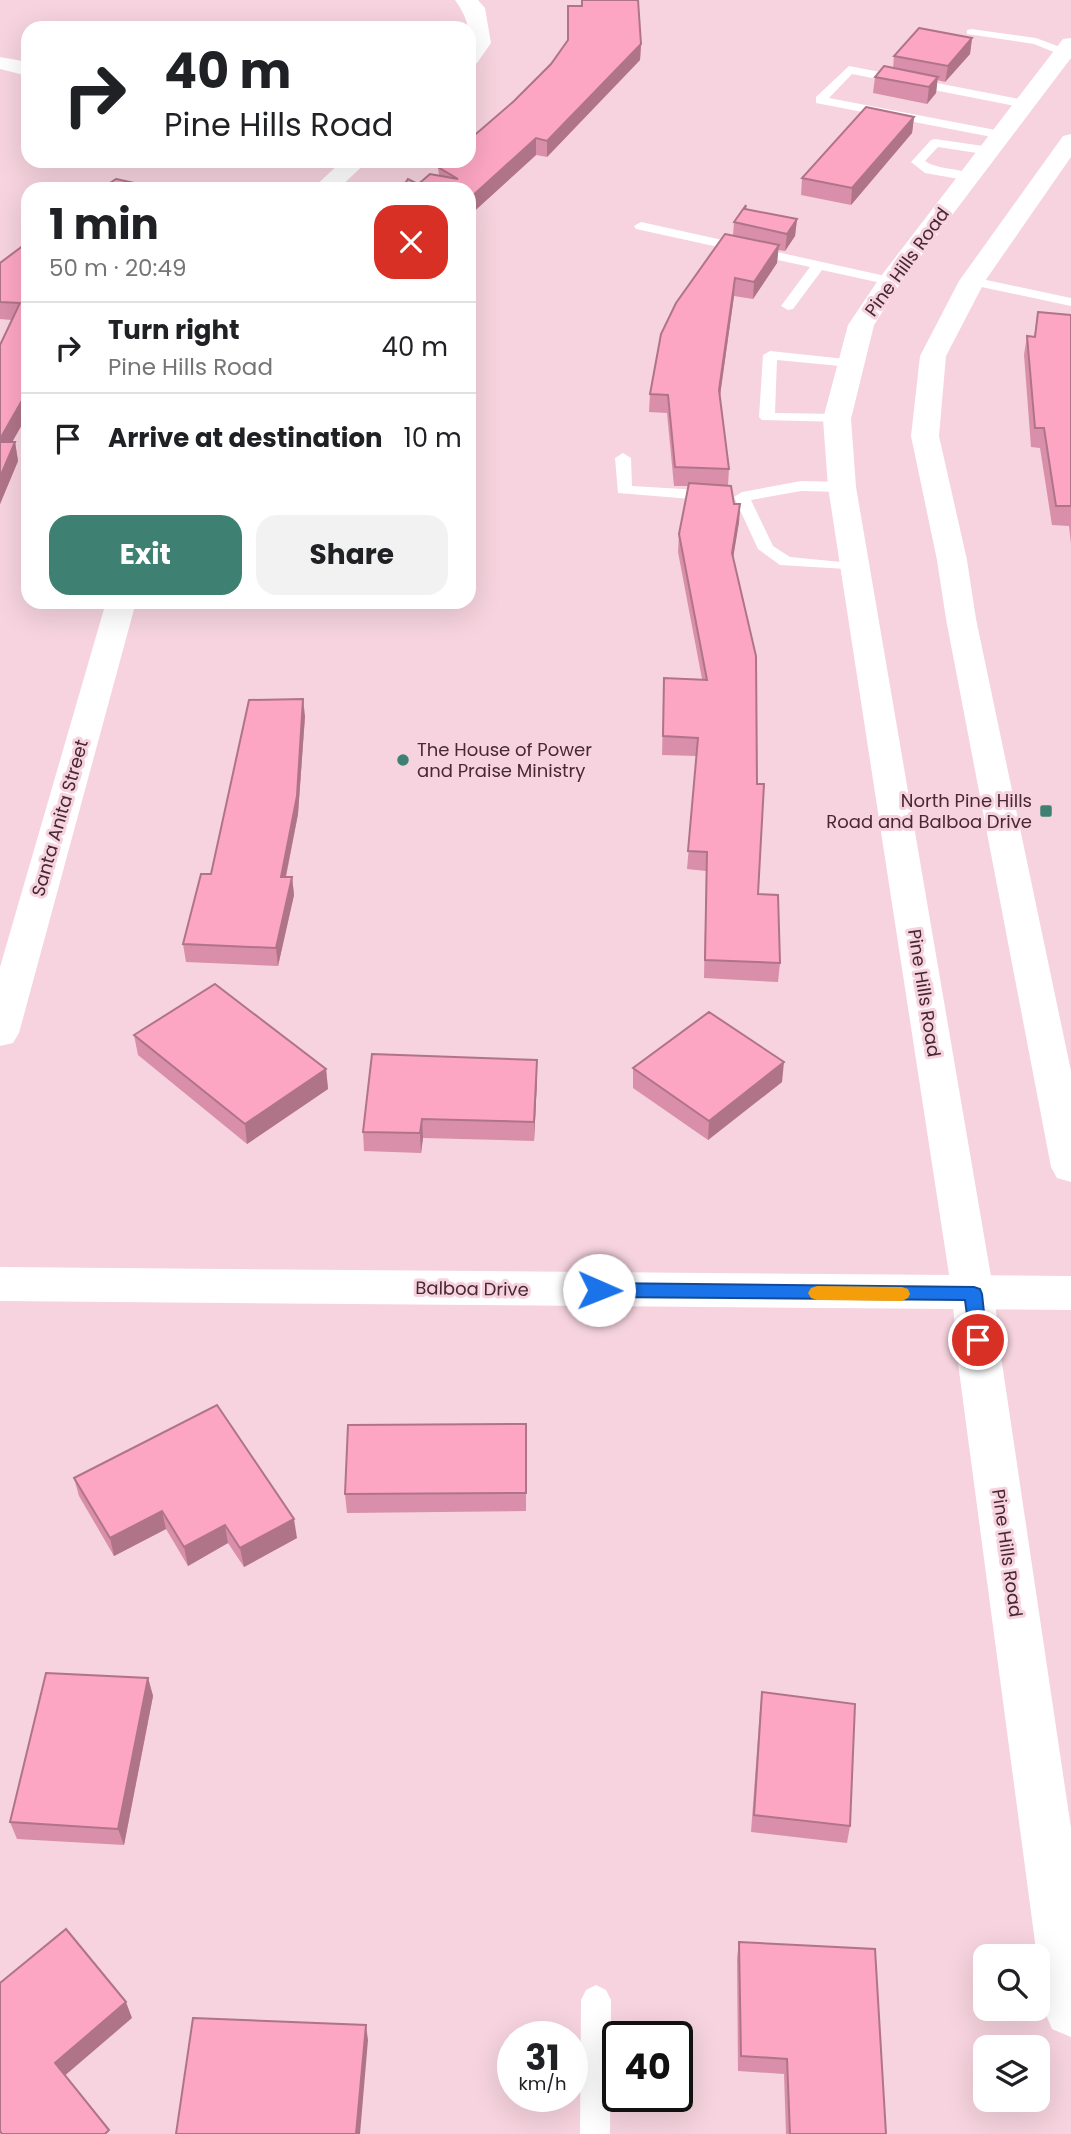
<!DOCTYPE html>
<html lang="en">
<head>
<meta charset="utf-8">
<style>
  body { margin:0; font-family:Poppins,sans-serif; background:#f2f2f2; color:#202124; height:100vh; display:flex; flex-direction:column; font-size:26px; white-space:nowrap }
  * { box-sizing:border-box; margin:0 }
  p { font-size:23px; color:#757577 }
  .icon { flex:none; width:38px; height:38px; fill:none; stroke:currentColor; stroke-width:2; stroke-linecap:round; stroke-linejoin:round }
  .map { position:relative; flex:1; overflow:hidden }
  .side { position:absolute; left:21px; top:182px; width:455px; height:427px; display:flex; flex-direction:column; background:#fff; border-radius:21px; box-shadow:0 7px 28px #0002 }
  .side>* { flex:none }
  .hud { position:absolute; left:21px; top:21px; width:455px; height:147px; border-radius:21px; box-shadow:0 7px 28px #0002; background:#fff; color:#202124; overflow:hidden }
  .fabs { position:absolute; left:973px; top:1944px; display:grid; gap:14px }
  .fabs a { display:grid; place-items:center; width:77px; height:77px; border-radius:14px; background:#fff; box-shadow:0 7px 28px #0002; font-size:35px }
  .speed { position:absolute; left:497px; top:2021px; display:flex; gap:14px; font-size:35px; font-weight:700; text-align:center }
  .speed>* { display:grid; place-content:center; width:91px; height:91px; border-radius:50%; background:#fff; box-shadow:0 7px 28px #0002; line-height:1 }
  .speed small { font-size:18px; font-weight:400 }
  .speed .limit { border:4px solid #111; border-radius:10px; background:#fff; color:#111 }
  .pin { position:absolute; display:grid; place-items:center; width:60px; height:60px; color:#fff; margin:-30px; border:4px solid #fff; border-radius:50%; box-shadow:0 2px 7px #0007 }
  .me { position:absolute; width:77px; margin:-38px; rotate:91deg; stroke-linejoin:round; filter:drop-shadow(0 0 5px #0008) }
  .turn { display:flex; align-items:center; gap:24px; height:147px; padding:0 28px; font-size:32px }
  .turn .icon { width:91px; height:91px; stroke-width:2.5 }
  .turn b { display:block; font-size:49px; line-height:60px }
  .round { display:grid; place-items:center; flex:none; width:74px; height:74px; border-radius:21px; background:#f2f2f2 }
  .summary { display:flex; align-items:center; justify-content:space-between; height:119px; padding:0 28px }
  h1 { font-size:42px; font-weight:700; line-height:52px }
  .button { display:flex; gap:14px; margin-top:auto; padding:14px 28px }
  .button a { flex:1; height:80px; border-radius:21px; background:#3e8072; color:#fff; font-size:28px; font-weight:700; line-height:80px; text-align:center }
  .button a+a { background:#f2f2f2; color:#202124 }
  ul { padding:0; list-style:none }
  li { display:flex; align-items:center; gap:21px; height:91px; padding:0 28px; border-top:2px solid #e0e0e0 }
  li div { flex:1 }
  li b { display:block; font-size:26px }
  li em { font-style:normal }
  .map>svg:first-child { display:block }
  .lines { fill:none; stroke-linecap:round; stroke-linejoin:round }
  .service { fill:#fff; fill-rule:evenodd }
  .minor { fill:#fff; fill-rule:evenodd }
  .tertiary { fill:#fff; fill-rule:evenodd }
  .secondary { fill:#fff; fill-rule:evenodd }
  .wall { fill:#d98fa9 }
  .shaded-wall { fill:#b07489 }
  .building { fill:#fca6c4; stroke:#b07489; stroke-width:2 }
  .route { fill:#1a73e8; stroke:#114b97; stroke-width:2 }
  .slow { fill:#f59e0b }
  .poi-dot { fill:#3e8072; stroke:#f6d3de; stroke-width:2.5 }
  .labels { text-anchor:middle; stroke-width:6; stroke-linejoin:round; paint-order:stroke }
  .street-label { font-size:18px; fill:#482833; stroke:#f6d3de }
  .poi-label { font-size:18px; fill:#482833; stroke:#f6d3de; text-anchor:start }
</style>
</head>
<body>
<div class="map">
<svg width="1071" height="2134" viewBox="0 0 1071 2134">
  <rect width="100%" height="100%" fill="#f6d3de"/>
  <g class="lines">
    <g class="service">
      <path d="M971 29 1036 38 1071 51V59L1034 44 967 34V30Z"/>
      <path d="M849 66 1025 100 1031 104 1025 108 852 74 829 98 1006 132V138L1002 139 816 103V97Z"/>
      <path d="M935 139 990 147 996 151 990 155 938 147 925 161C940 171 963 167 976 177L970 181 925 173 911 162 931 140Z"/>
      <path d="M641 222 890 277 897 281 890 285 822 270 793 309 788 310 781 306 810 267 636 229 634 226Z"/>
      <path d="M972 277 1071 298V306L967 284 965 281Z"/>
      <path d="M770 351 855 360 857 363 850 367 777 360 775 413 837 414 845 419 842 422 762 420 759 417 763 355Z"/>
      <path d="M623 453 631 458 632 486 716 491 724 496 716 501 618 493 615 458Z"/>
      <path d="M801 481 842 482 850 487 842 492 801 491 751 500 773 546 790 557 862 564 864 567 862 570 780 565 758 549 734 497 742 492Z"/>
      <path d="M596 1985 606 1990 611 2000 610 2134H580L581 2000 586 1990Z"/>
    </g>
    <g class="minor">
      <path d="M455 0H478L485 8 491 43 477 63 469 64C469 34 472 24 455 0Z"/>
      <path d="M0 57 28 62V76L0 69Z"/>
      <path d="M342 161H368L338 189H312Z"/>
      <path d="M106 602H136L19 1033 13 1043 0 1046V967Z"/>
    </g>
    <path class="tertiary" d="M0 1267 1071 1276V1310L0 1301Z"/>
    <g class="secondary">
      <path d="M1071 38V58L900 284 874 325 851 419 856 487 994 1294 1002 1363 1071 1828V2037L1052 2029 1044 2010 958 1363 952 1294 828 487 823 419 848 325 881 276 1063 39Z"/>
      <path d="M1071 134V157L985 281 946 356 939 436 967 560 976 619 1071 1071V1182L1057 1178 1051 1167 946 619 937 560 911 436 920 356 959 281 1063 136Z"/>
    </g>
  </g>
  <g class="wall">
    <path d="M581 0 641 44 640 60 547 157 536 155 469 216 416 186 439 175 438 167 514 101 551 64 568 41 581 6Z"/>
    <path d="M972 38 970 54 945 82 937 80 936 93 927 104 873 93 875 77 893 68 894 56Z"/>
    <path d="M914 117 912 133 851 205 801 195 802 178Z"/>
    <path d="M746 209 797 219 795 236 785 251 778 250 777 263 753 299 734 296 720 396 729 469 728 485 734 504H740L739 522 733 557 758 894 780 963 778 982 704 978 706 871 687 869 697 756 662 755 664 678 702 679 678 552 679 534 688 486H674L667 413 649 412 650 394 733 235 734 222Z"/>
    <path d="M28 242V414L12 442H15L18 461 0 504 12 320 0 319V263Z"/>
    <path d="M1038 312 1071 315V544L1069 526 1052 525 1040 448 1031 447 1024 355 1027 336 1034 337Z"/>
    <path d="M305 716 298 814 286 877H292L294 895 278 966 186 962 183 944 211 874Z"/>
    <path d="M134 1035 326 1069 328 1089 247 1144 138 1055Z"/>
    <path d="M633 1068 782 1082 708 1140 633 1088Z"/>
    <path d="M537 1079 534 1141 423 1138 421 1153 364 1151 363 1132Z"/>
    <path d="M526 1424V1511L347 1513 345 1494Z"/>
    <path d="M74 1478 297 1538 244 1567 228 1543 188 1566 166 1529 114 1556 79 1496Z"/>
    <path d="M148 1678 153 1696 124 1845 17 1839 10 1822Z"/>
    <path d="M762 1692 850 1826 847 1843 751 1832 760 1710Z"/>
    <path d="M739 1942 886 2134H786L784 2074 738 2071 737 1958Z"/>
  </g>
  <g class="shaded-wall">
    <path d="M972 38 970 54 945 82 948 66Z"/>
    <path d="M641 44 640 60 547 157V141Z"/>
    <path d="M938 77 936 93 927 104 929 87Z"/>
    <path d="M914 117 912 133 851 205 852 188Z"/>
    <path d="M536 138V155L469 216V199Z"/>
    <path d="M797 219 795 236 785 251 787 234Z"/>
    <path d="M779 245 777 263 753 299 754 282Z"/>
    <path d="M735 278 734 296 718 409 719 390Z"/>
    <path d="M28 390V414L2 460 0 450V439Z"/>
    <path d="M15 442 18 461 0 504V477Z"/>
    <path d="M740 504 739 522 731 571 732 553Z"/>
    <path d="M303 699 305 716 298 814 282 895 281 877Z"/>
    <path d="M292 877 294 895 278 966 276 948Z"/>
    <path d="M537 1060V1079L534 1141V1122Z"/>
    <path d="M784 1062 782 1082 708 1140 709 1121Z"/>
    <path d="M326 1069 328 1089 247 1144 245 1124Z"/>
    <path d="M422 1119 423 1138 421 1153 420 1133Z"/>
    <path d="M162 1511 166 1529 114 1556 110 1538Z"/>
    <path d="M294 1519 297 1538 244 1567 240 1548Z"/>
    <path d="M225 1525 228 1543 188 1566 184 1547Z"/>
    <path d="M148 1678 153 1696 124 1845 118 1829Z"/>
    <path d="M126 2002 132 2018 62 2078 55 2063Z"/>
    <path d="M366 2025 368 2040 360 2134H356Z"/>
  </g>
  <g class="building">
    <path d="M582 0H638L641 44 547 141 536 138 469 199V189H401L408 179 416 183 415 187 430 174 458 179 438 167 445 161H469V140L514 101 551 64 568 40V6H582Z"/>
    <path d="M919 28 972 38 948 66 894 56Z"/>
    <path d="M884 66 938 77 929 87 875 77Z"/>
    <path d="M866 107 914 117 852 188 802 178Z"/>
    <path d="M116 179 162 189H101Z"/>
    <path d="M746 205 745 209 797 219 787 234 734 222Z"/>
    <path d="M725 234 779 245 754 282 735 278 719 390 729 469 675 467 668 395 650 394 661 334 676 303Z"/>
    <path d="M28 242V390L0 439V345L20 303 0 302V263Z"/>
    <path d="M1038 312 1071 315V506H1056L1044 428H1035L1027 336 1035 337Z"/>
    <path d="M0 442H15L0 477Z"/>
    <path d="M689 483 731 486 734 504H740L732 553 756 656 757 784H764L758 894 778 895 780 963 705 960 707 852 688 851 698 738 663 736 664 678 707 680 679 534Z"/>
    <path d="M303 699 297 796 281 877H292L276 948 183 944 201 874H211L249 700Z"/>
    <path d="M215 984 326 1069 245 1124 134 1035Z"/>
    <path d="M709 1012 784 1062 709 1121 633 1068Z"/>
    <path d="M372 1054 537 1060 534 1122 422 1119 420 1133 363 1132Z"/>
    <path d="M217 1405 294 1519 240 1548 225 1525 184 1547 162 1511 110 1538 74 1478Z"/>
    <path d="M526 1424V1493L345 1494 348 1425Z"/>
    <path d="M46 1673 148 1678 118 1829 10 1822Z"/>
    <path d="M762 1692 855 1704 850 1826 754 1815Z"/>
    <path d="M66 1929 126 2002 55 2063 109 2130 105 2134H2L0 2131V1983Z"/>
    <path d="M739 1942 875 1949 886 2134H790L787 2059 741 2056Z"/>
    <path d="M193 2018 366 2025 356 2134H176Z"/>
  </g>
  <path class="route" d="M599 1283 974 1287 980 1289 982 1294 987 1340 984 1345 978 1347 971 1345 965 1300 599 1297 592 1295 590 1290 592 1285Z"/>
  <path class="slow" d="M817 1286 902 1287 908 1289 910 1294 908 1298 902 1301 817 1300 811 1298 808 1293 811 1288Z"/>
  <g class="poi-dot">
    <circle cx="403" cy="760" r="7"/>
    <rect x="1039" y="804" width="14" height="14" rx="3.5"/>
  </g>
  <g class="labels">
    <g class="street-label">
      <text transform="translate(907 262) rotate(-54)" y="6">Pine Hills Road</text>
      <text transform="translate(60 818) rotate(-74)" y="6">Santa Anita Street</text>
      <text transform="translate(924 993) rotate(81)" y="6">Pine Hills Road</text>
      <text transform="translate(472 1289) rotate(1)" y="6">Balboa Drive</text>
      <text transform="translate(1007 1553) rotate(82)" y="6">Pine Hills Road</text>
    </g>
    <g class="poi-label">
      <text x="417" y="756">The House of Power<tspan x="417" dy="21">and Praise Ministry</tspan></text>
      <text x="1032" y="807" text-anchor="end">North Pine Hills<tspan x="1032" dy="21">Road and Balboa Drive</tspan></text>
    </g>
  </g>
</svg>
<div class="fabs">
<a><svg class="icon" aria-label="search" viewBox="0 0 24 24"><circle cx="10" cy="10" r="6"/><path d="M15 15l6 6"/></svg></a>
<a><svg class="icon" aria-label="layers" viewBox="0 0 24 24"><path d="M12 4l9 5-9 5-9-5zM3 14l9 5 9-5"/></svg></a>
</div>
<div class="speed"><div>31<small>km/h</small></div><div class="limit">40</div></div>
<div class="pin" style="left:978px;top:1340px;background:#d93025"><svg class="icon" aria-label="arrive" viewBox="0 0 24 24"><path d="M6 21V4h12l-3 4 3 4H6"/></svg></div>
<svg class="me" style="left:599px;top:1290px" viewBox="-20 -20 40 40"><circle r="19" fill="#fff"/><path d="M0-13L10 11 0 6-10 11z" fill="#1a73e8"/></svg>
<div class="hud">
<div class="turn"><svg class="icon" aria-label="right" viewBox="0 0 24 24"><path d="M7 20v-9h11M14 6l5 5-5 5"/></svg><div><b>40 m</b>Pine Hills Road</div></div>
</div>
<section class="side">
<div class="summary"><div><h1>1 min</h1><p>50 m · 20:49</p></div><a class="round" style="background:#d93025;color:#fff"><svg class="icon" aria-label="close" viewBox="0 0 24 24"><path d="M6 6l12 12M18 6L6 18"/></svg></a></div>
<ul>
<li><svg class="icon" aria-label="right" viewBox="0 0 24 24"><path d="M7 20v-9h11M14 6l5 5-5 5"/></svg><div><b>Turn right</b><p>Pine Hills Road</p></div><em>40 m</em></li>
<li><svg class="icon" aria-label="arrive" viewBox="0 0 24 24"><path d="M6 21V4h12l-3 4 3 4H6"/></svg><div><b>Arrive at destination</b></div><em>10 m</em></li>
</ul>
<div class="button"><a>Exit</a><a>Share</a></div>
</section>
</div>
</body>
</html>
